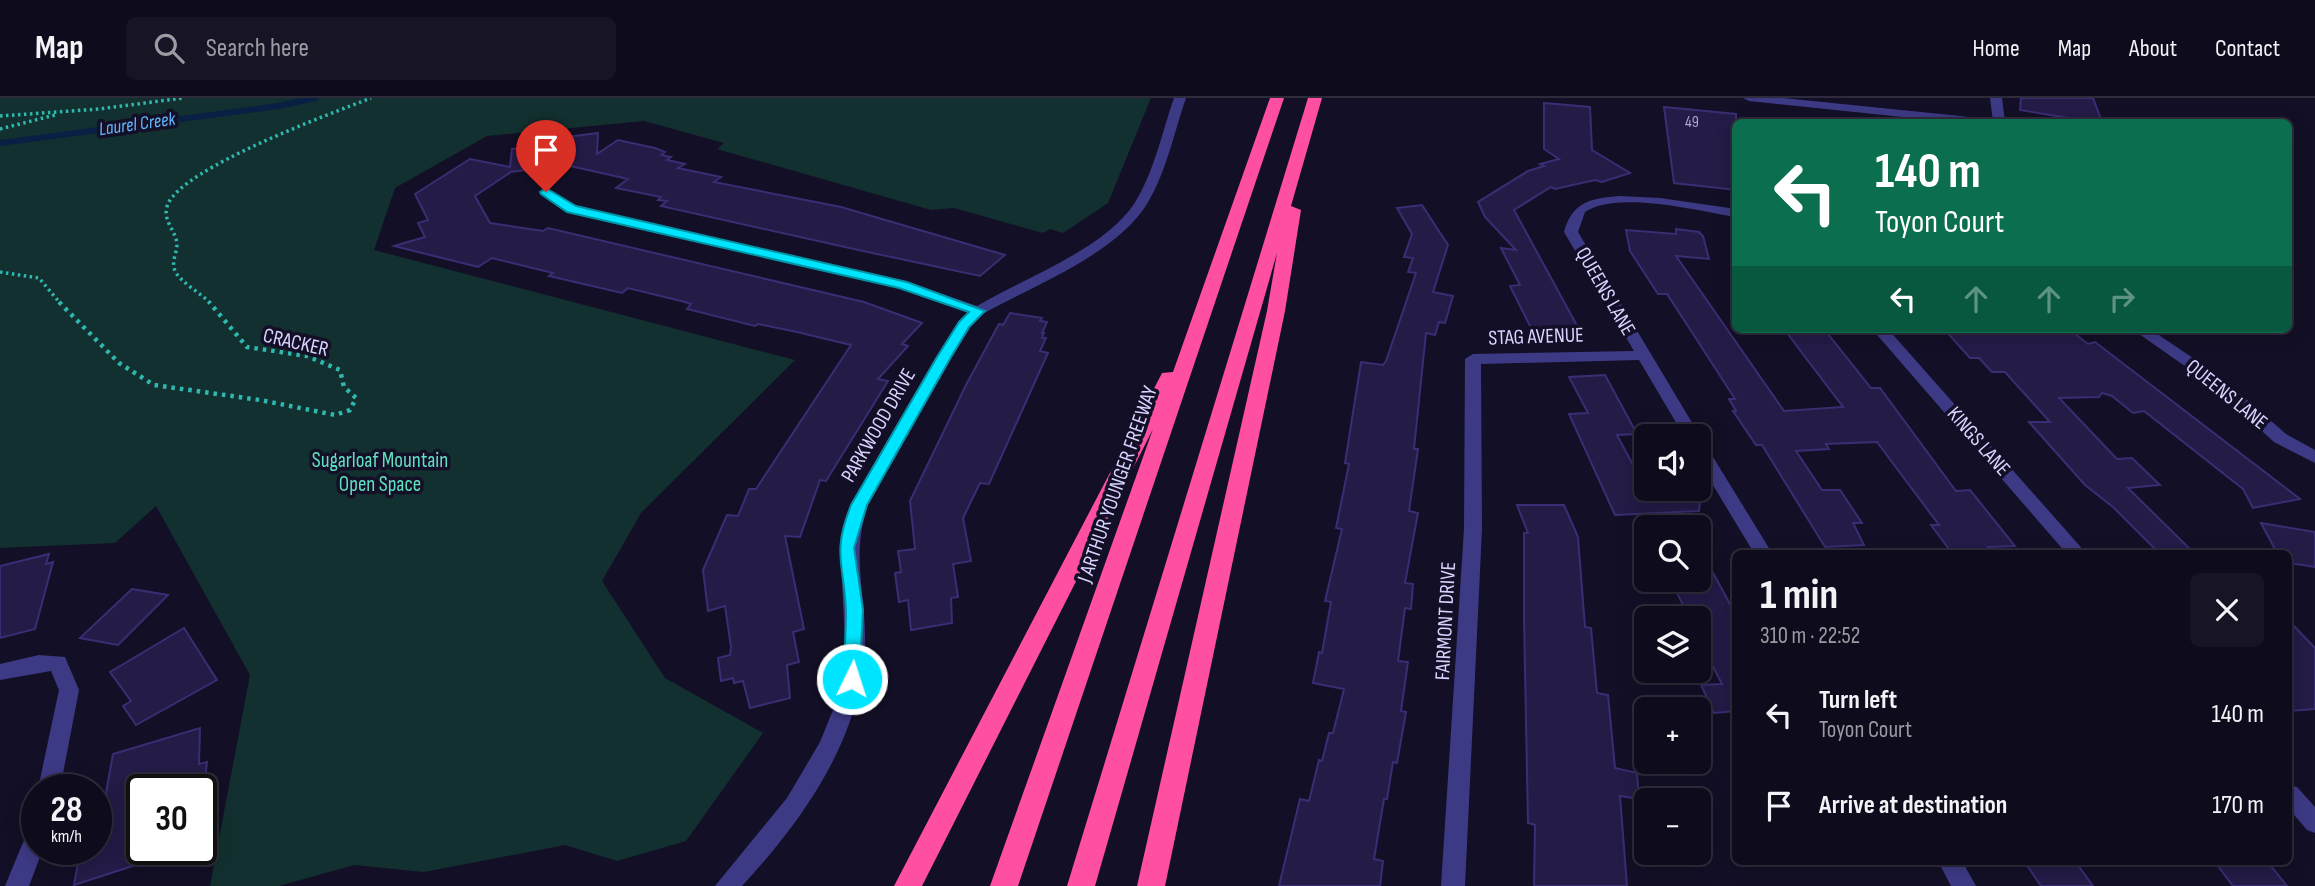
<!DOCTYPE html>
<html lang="en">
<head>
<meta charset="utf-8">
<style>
  body { margin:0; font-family:"Sofia Sans Condensed",sans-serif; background:#171425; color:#f1f3f6; height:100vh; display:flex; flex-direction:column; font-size:26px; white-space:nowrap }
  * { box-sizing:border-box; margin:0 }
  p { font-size:23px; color:#9b9ba3 }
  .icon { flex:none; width:38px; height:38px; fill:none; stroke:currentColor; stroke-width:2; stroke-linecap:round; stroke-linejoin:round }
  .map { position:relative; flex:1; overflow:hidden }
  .drawer { position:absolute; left:1732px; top:452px; width:560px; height:315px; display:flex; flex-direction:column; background:#0e0b1c; border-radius:10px; box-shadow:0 4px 18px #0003,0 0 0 2px #2e2b3b }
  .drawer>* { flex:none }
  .hud { position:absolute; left:1732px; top:21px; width:560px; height:214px; border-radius:10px; box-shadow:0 4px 18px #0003,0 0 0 2px #2e2b3b; background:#0b6e4f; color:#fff; overflow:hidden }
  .fabs { position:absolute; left:1634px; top:326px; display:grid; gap:14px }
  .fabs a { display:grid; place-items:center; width:77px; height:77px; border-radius:10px; background:#0e0b1c; box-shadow:0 4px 18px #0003,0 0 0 2px #2e2b3b; font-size:35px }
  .speed { position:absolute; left:21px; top:676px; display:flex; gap:14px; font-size:35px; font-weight:700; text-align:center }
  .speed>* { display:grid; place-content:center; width:91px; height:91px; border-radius:50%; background:#0e0b1c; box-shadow:0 4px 18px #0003,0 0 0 2px #2e2b3b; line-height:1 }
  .speed small { font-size:18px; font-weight:400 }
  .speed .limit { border:4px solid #111; border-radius:10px; background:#fff; color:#111 }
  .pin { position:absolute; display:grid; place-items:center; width:60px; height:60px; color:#fff; margin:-72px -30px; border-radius:50% 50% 50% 0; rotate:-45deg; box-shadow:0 0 7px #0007 }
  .pin .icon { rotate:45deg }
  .me { position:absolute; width:77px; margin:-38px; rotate:4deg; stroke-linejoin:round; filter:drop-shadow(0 0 5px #0008) }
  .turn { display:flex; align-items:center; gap:24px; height:147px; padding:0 28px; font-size:32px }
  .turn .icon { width:91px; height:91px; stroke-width:2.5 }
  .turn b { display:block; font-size:49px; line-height:60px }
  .lanes { display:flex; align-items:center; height:66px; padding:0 28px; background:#0003; justify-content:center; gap:35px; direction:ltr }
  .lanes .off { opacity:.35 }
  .round { display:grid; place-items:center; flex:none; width:74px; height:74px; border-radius:10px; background:#171425 }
  .overview { display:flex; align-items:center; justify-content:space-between; height:119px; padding:0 28px }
  h1 { font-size:42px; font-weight:700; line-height:52px }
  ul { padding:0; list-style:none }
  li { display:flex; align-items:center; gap:21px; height:91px; padding:0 28px }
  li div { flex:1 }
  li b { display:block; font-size:26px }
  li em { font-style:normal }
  header { display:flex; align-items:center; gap:42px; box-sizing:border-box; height:98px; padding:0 35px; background:#0e0b1c; border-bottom:2px solid #2e2b3b }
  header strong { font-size:33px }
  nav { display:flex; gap:38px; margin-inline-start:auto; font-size:24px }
  .search { width:490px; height:63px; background:#171425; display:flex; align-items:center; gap:18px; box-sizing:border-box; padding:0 24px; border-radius:10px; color:#9b9ba3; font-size:26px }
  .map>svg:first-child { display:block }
  .green { fill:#12302f }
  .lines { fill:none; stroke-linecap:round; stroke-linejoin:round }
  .stream { stroke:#0a1f44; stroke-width:6 }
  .building { fill:#241b47; stroke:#3b2d73; stroke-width:2 }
  .path-far1 { stroke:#2fb8b0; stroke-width:3.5; stroke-dasharray:2.5 3.5; stroke-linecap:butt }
  .path { stroke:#2fb8b0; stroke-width:4.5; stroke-dasharray:3.5 5; stroke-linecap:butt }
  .minor { fill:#3d3a85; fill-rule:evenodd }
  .highway { fill:#ff4fa3; fill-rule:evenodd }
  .route { fill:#00e5ff; stroke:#0095a6; stroke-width:2 }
  .labels { text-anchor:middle; stroke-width:7; stroke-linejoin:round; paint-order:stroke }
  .far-number-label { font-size:16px; fill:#aca6d1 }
  .far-water-label { font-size:19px; font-style:italic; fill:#62b6ff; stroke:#130f26 }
  .street-label { font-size:21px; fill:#d9d4ff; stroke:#130f26 }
  .park-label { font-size:21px; fill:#5fe0c0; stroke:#130f26 }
</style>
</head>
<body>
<header>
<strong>Map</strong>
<div class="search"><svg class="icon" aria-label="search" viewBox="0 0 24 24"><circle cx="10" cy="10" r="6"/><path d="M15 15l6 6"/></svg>Search here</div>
<nav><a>Home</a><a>Map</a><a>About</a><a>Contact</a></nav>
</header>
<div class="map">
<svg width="2315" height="788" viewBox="0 0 2315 788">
  <rect width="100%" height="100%" fill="#130f26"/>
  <path class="green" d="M0 0H1151L1108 105 1063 135 1050 131 1043 135 954 110 931 112 717 51 724 45 644 23 487 38 395 90 374 152 795 262 641 415 602 483 665 580 763 635 686 743 617 763 565 747 424 774 354 767 279 788H210L250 577 156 408 115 445 0 450Z"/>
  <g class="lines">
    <path class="stream" d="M0 45 279 8 315 0"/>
  </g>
  <g class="building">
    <path d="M2021 0H2093L2102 24H2069L2068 20 2020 12Z"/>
    <path d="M1544 5 1590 9 1592 52 1630 75 1602 84 1595 82 1555 91 1551 89 1514 112 1580 233 1534 236 1510 188 1520 187 1501 150 1516 152 1485 119 1478 104 1528 73 1544 68 1540 66 1559 61 1544 51Z"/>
    <path d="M1664 9 1736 16V92L1674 85Z"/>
    <path d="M598 35 597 56 618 42 655 50 665 54 661 57 671 59 667 62 685 66 678 70 721 79 714 84 841 109 1005 157 980 178 863 153 661 108 667 103 658 102 661 99 616 90 628 81 557 65 533 68 535 53 532 71 511 74 475 98 490 125 543 133 548 130 864 204 922 225 902 246 908 248 878 281 888 283 826 383 820 382 800 439 785 438 804 531 793 534 799 564 787 567 790 600 750 610 743 583 734 585 733 580 721 583 718 560 730 557 731 549 725 508 708 513 703 472 727 417 738 418 749 391H756L851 247 797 234 758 226 755 228 687 211 691 206 685 204 628 190 622 195 549 178 553 175 492 160 478 169 394 148 425 139 418 125 428 122 415 96 470 61 510 69 512 51 535 48 536 43Z"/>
    <path d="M1422 107 1448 147 1433 194 1453 198 1445 225 1439 224 1435 237 1426 235 1414 351H1418L1409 413 1418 415 1405 485 1413 486 1411 511 1405 510 1398 563 1408 564 1401 613 1406 614 1397 665 1393 664 1387 701H1384L1374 761 1383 763 1380 788H1279L1300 701 1309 703 1319 662 1322 663 1329 635H1333L1344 591 1313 585 1319 554 1322 555 1331 504 1325 503 1342 431 1336 430 1349 366 1345 365 1361 264 1383 267 1386 263 1416 175 1408 174 1413 160 1404 159 1412 136 1397 110Z"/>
    <path d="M1676 131 1699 134 1703 138 1709 161 1676 158 1784 313 1843 309 1784 231H1824L1871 290H1880L1956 393 1970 392 2015 448 1988 449 1993 455H1952L1931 427H1939L1877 344 1826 346 1829 351 1796 353 1822 392H1840L1862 425H1853L1864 447 1825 449 1762 347H1756L1733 313H1736L1729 301H1735L1695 239 1667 196H1658L1630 153 1626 132 1676 136Z"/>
    <path d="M1010 215 1042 220 1040 223 1047 224 1042 235H1044L1042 240H1046L1040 253 1048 255 989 386 980 385 963 420 971 463 953 466 958 499 951 500 952 525 911 532 908 502 899 504 895 475 901 474 898 453 915 451 910 403 967 285 999 226 1003 227Z"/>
    <path d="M1944 231H2063L2070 232 2088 246 2095 244 2300 401 2253 410 2243 391 2144 313 2133 315 2112 298 2102 295 2099 299 2059 300 2117 361 2132 360 2160 387 2128 390 2194 455H2159L2113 409 2085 387 2029 324H2050L2005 274H1992L1979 260H1970Z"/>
    <path d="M1605 277 1637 336 1617 337 1648 395 1700 403 1699 413 1615 417 1569 316 1588 315 1569 279Z"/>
    <path d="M1517 407H1564L1578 439 1585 529 1591 530 1597 595 1608 597 1615 670 1637 675 1639 701 1620 698 1627 788H1534L1535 727 1528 725 1524 520V435H1528Z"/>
    <path d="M2261 425 2315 434V469L2289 465V455H2277Z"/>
    <path d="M1699 449 1736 517V613L1714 615 1701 587 1722 586 1699 542V512L1686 513 1670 481H1699Z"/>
    <path d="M49 456 46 466 53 464 35 531 0 540V468Z"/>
    <path d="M132 491 168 497 118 547 80 540Z"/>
    <path d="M2289 523 2315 550V611L2289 613Z"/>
    <path d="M184 530 217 582 136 627 123 608 131 603 110 574Z"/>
    <path d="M200 630 199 666 207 664 204 691H142V765L74 787 80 754 96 751 98 708 104 706 113 656Z"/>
    <path d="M2024 763H2075L2093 788H2041Z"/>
    <path d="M2214 763H2267L2287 788H2233Z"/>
  </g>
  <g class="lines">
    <g class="path-far1">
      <path d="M0 18 99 11 183 0"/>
      <path d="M0 31 55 17"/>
      <path d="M0 174 39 180 60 205"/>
      <path d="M210 205C201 195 181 185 175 173 171 162 177 156 177 146 176 132 161 122 168 106 184 69 330 16 371 0"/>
    </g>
    <path class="path" d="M59 204 119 265 154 287 260 302 335 317 350 312 356 300 344 289 340 272 307 258 247 249 209 204"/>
    <g class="minor">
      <path d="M1174 0H1186C1174 35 1166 75 1147 106 1115 157 1034 187 983 216L970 230 952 259 868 407C851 458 865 489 865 539 865 635 805 720 742 788H715L787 700 820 644 833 612 841 578 845 543 840 444 850 407 936 259 959 224 968 215 899 190 567 114 539 94 546 90 576 108 908 184 977 208C1024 180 1103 152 1134 106 1154 75 1162 34 1174 0Z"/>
      <path d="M1743 0H1783L1980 20 1986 24H1950L1749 3Z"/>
      <path d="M1990 0H2002L2005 24H1993Z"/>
      <path d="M1620 98 1660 100 1736 111V119C1699 113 1617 92 1585 114L1578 134 1700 338H1684L1639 262 1481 266 1482 431 1465 788H1441L1464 431 1465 261 1473 256 1634 253 1564 134C1572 104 1591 100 1620 98Z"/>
      <path d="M1872 231H1888L2086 455H2066Z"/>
      <path d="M2132 231H2150L2221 279 2286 336 2315 352V365L2274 344 2209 285Z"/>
      <path d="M1699 345 1705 346 1772 455H1754L1699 364Z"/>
      <path d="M39 557 65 559 79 592 60 691H38L59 592 51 573 0 582V566Z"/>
      <path d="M2289 687 2297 689 2315 709V735L2307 732 2289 711Z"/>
      <path d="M37 727V751H43L29 788H5L29 730Z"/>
      <path d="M1938 763H1962L1976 788H1951Z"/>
    </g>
    <g class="highway">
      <path d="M1270 0H1284L1018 788H990L1153 331 922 788H894L1160 279 1162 275 1173 274Z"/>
      <path d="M1308 0H1322L1291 108 1301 112 1285 213 1165 788H1137L1267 213 1277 155 1095 788H1067Z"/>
    </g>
  </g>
  <path class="route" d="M546 90 576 108 907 184 985 213 969 229 951 259 867 407 854 450 863 512 859 586 852 588 843 581C844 559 846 537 846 515 845 467 831 457 851 407L937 259 959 224 969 214 899 190 567 114 541 96 540 94Z"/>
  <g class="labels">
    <g class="far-number-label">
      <text x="1692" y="29">49</text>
    </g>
    <g class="far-water-label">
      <text transform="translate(137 25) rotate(-8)" y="7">Laurel Creek</text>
    </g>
    <g class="street-label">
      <text transform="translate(1606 193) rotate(60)" y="7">QUEENS LANE</text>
      <text transform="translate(1536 238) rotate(-2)" y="7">STAG AVENUE</text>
      <text transform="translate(296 244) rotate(13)" y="7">CRACKER</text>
      <text transform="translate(2227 296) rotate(39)" y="7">QUEENS LANE</text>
      <text transform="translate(878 327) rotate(-60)" y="7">PARKWOOD DRIVE</text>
      <text transform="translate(1979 343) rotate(49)" y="7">KINGS LANE</text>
      <text transform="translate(1117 386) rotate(-71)" y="7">J ARTHUR YOUNGER FREEWAY</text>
      <text transform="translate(1445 523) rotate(-87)" y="7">FAIRMONT DRIVE</text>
    </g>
    <g class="park-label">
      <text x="380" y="369">Sugarloaf Mountain<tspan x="380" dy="24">Open Space</tspan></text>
    </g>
  </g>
</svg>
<div class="fabs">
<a><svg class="icon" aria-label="sound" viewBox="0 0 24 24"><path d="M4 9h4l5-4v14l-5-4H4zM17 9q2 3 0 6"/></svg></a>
<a><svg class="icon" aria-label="search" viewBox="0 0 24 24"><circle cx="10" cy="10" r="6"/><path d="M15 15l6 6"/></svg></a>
<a><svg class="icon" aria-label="layers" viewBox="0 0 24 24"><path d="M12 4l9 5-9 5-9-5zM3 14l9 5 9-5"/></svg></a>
<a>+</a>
<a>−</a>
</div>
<div class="speed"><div>28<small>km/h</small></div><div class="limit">30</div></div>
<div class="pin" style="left:546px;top:94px;background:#d93025"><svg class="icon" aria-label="arrive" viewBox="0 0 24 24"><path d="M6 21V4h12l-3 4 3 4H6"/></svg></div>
<svg class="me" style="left:852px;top:581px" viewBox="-20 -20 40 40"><circle r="17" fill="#00e5ff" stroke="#fff" stroke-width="3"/><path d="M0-11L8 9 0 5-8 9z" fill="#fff"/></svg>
<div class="hud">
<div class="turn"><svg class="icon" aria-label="left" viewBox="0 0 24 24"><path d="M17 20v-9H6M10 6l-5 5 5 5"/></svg><div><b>140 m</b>Toyon Court</div></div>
<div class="lanes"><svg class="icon" aria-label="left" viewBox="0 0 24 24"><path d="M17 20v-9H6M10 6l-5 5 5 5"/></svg><svg class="icon off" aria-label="ahead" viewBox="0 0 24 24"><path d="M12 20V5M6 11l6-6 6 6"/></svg><svg class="icon off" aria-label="ahead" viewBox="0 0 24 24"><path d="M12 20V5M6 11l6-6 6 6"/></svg><svg class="icon off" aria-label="right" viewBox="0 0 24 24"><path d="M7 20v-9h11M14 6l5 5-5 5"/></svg></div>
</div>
<section class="drawer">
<div class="overview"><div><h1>1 min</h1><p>310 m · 22:52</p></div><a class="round"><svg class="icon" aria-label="close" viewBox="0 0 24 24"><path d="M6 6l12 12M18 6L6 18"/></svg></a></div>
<ul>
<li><svg class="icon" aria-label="left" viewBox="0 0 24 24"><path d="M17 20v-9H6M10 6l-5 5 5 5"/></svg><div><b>Turn left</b><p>Toyon Court</p></div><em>140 m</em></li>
<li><svg class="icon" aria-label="arrive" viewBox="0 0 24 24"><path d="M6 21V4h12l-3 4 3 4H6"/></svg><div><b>Arrive at destination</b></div><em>170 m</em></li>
</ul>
</section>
</div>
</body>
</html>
